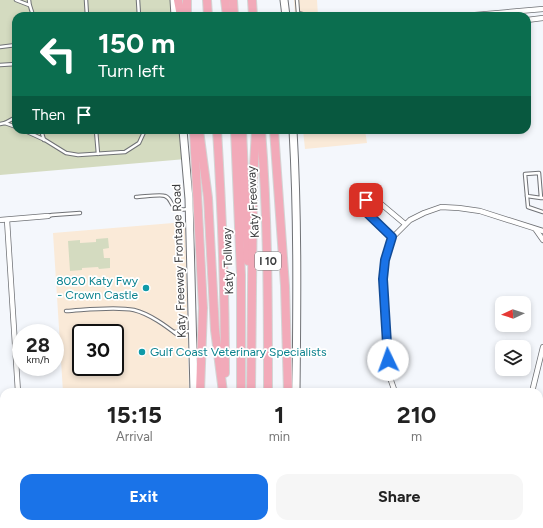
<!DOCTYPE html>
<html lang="en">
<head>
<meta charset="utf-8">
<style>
  body { margin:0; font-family:Figtree,sans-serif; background:#f6f6f6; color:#222; height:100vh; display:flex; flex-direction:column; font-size:15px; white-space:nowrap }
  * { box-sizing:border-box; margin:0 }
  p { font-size:13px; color:#767676 }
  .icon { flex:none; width:22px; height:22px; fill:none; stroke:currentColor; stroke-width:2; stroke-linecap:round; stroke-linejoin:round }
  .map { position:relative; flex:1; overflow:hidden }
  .panel { position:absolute; left:0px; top:388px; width:543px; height:140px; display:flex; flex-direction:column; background:#fff; border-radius:12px 12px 0 0; box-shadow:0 2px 6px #0003 }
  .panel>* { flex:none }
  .guide { position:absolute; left:12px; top:12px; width:519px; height:122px; border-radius:12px; box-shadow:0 2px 6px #0003; background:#0b6e4f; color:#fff; overflow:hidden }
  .needle { width:26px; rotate:266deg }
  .fabs { position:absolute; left:495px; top:296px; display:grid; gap:8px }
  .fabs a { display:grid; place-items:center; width:36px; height:36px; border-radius:8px; background:#fff; box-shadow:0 2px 6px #0003; font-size:20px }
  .speed { position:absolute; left:12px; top:324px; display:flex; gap:8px; font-size:20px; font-weight:700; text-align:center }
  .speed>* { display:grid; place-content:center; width:52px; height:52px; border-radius:50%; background:#fff; box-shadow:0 2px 6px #0003; line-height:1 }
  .speed small { font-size:10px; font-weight:400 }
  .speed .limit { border:2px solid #111; border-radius:6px; background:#fff; color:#111 }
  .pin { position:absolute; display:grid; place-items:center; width:34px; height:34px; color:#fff; margin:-17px; border-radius:8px; box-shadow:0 2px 6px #0006 }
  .me { position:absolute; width:44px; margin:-22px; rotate:357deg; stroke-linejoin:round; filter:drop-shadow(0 0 3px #0008) }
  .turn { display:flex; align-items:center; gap:14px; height:84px; padding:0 20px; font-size:18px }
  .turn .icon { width:52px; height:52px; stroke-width:2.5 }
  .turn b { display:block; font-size:28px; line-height:34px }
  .then { display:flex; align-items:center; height:38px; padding:0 20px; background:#0003; gap:8px; font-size:15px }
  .eta { display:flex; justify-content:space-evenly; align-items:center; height:68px; text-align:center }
  .eta b { font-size:24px; font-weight:700; line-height:28px }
  .cta { display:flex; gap:8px; margin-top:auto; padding:8px 20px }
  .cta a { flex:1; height:46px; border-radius:12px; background:#1a73e8; color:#fff; font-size:16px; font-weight:700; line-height:46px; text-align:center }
  .cta a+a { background:#f6f6f6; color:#222 }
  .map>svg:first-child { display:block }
  .commercial { fill:#faead8; fill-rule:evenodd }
  .green { fill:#d4dbc0 }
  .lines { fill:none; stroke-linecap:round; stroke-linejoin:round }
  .stream { stroke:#a6d6f0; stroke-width:1.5 }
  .lane-casing { stroke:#707276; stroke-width:4.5 }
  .street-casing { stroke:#707276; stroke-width:6 }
  .secondary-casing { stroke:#707276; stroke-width:9 }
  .highway-casing { stroke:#d4d4d4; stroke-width:10 }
  .lane { stroke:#fff; stroke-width:2.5 }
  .street { stroke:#fff; stroke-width:4.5 }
  .secondary { stroke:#fff; stroke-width:7 }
  .highway { stroke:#f2aab9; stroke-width:8 }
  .route-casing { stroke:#114b97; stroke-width:10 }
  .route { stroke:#1a73e8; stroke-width:7 }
  .culture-dot { fill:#0f9aa8; stroke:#fff; stroke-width:1.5 }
  .labels { text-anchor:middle; stroke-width:3.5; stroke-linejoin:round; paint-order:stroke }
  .shield { fill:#fff; stroke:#757677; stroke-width:1 }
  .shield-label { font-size:11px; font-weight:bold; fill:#3a3b3d }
  .street-label { font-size:12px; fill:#3a3b3d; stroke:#fff }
  .culture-label { font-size:12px; fill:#0d838f; stroke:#fff; text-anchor:end }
</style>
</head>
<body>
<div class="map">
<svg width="543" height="528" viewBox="0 0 543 528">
  <rect width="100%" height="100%" fill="#f4f7fc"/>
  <g class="commercial">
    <path d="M294 0H317L318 16H295Z"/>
    <path d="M303 130H365L367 143 305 149Z"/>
    <path d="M185 222 189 392H63L53 233ZM81 333H115V367H81Z"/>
    <path d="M72 524H191L190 528H72Z"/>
    <path d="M305 524H366L367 528H305Z"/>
  </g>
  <g class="green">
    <path d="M0 0H174L175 16H16V130H183L186 159 0 175Z"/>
    <path d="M108 238 109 248 103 249 104 258H110V268L99 269 98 267 82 268V270L70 271 68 241 80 240V243L96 242V239Z"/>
  </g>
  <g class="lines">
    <g class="stream">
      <path d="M539 519 543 513"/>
      <path d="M512 524H516L519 528"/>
      <path d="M503 528 510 524"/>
      <path d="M534 528 536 524"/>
    </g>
    <defs>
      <g id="lane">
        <path d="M16 0 29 5"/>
        <path d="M29 0C29 6 32 10 33 16"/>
        <path d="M86 0 87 16"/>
        <path d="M138 0 139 16"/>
        <path d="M297 0 298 13 306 15H316V16"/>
        <path d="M0 47 16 45"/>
        <path d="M0 65 16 64"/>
        <path d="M5 123 16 117"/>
        <path d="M0 124 5 123 16 127"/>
        <path d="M23 130 45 140 66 153 78 155 125 152 139 143 145 130"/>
        <path d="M41 130 44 140"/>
        <path d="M96 130 98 154"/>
        <path d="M527 196 528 207 543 212"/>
        <path d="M136 197C142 197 161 194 165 196 172 198 170 208 179 209 182 210 186 209 189 209"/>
        <path d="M541 198 539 173 525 174 527 196 541 198H543"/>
        <path d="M48 216 52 215 80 213"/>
        <path d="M66 311C85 310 115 306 134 310 150 314 166 326 179 336"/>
        <path d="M174 332 191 331"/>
        <path d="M346 524V528"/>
        <path d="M361 524V528"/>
        <path d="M309 528V524"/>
      </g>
      <g id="street">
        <path d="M463 16 543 9"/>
        <path d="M527 20 543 18"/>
        <path d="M0 220 48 216"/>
        <path d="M7 220 18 392"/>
        <path d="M536 230 543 240"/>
        <path d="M393 237 365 211C361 204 366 197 374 198L405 224"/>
        <path d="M395 392 388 372 383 279 385 260 393 237 410 220 424 213 441 207 459 208 480 211 543 231"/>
        <path d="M532 392 543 347"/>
        <path d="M27 524V528"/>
      </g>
      <g id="secondary">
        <path d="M174 0 175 16"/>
        <path d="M284 0 286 16"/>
        <path d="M183 130 189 199 194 392"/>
        <path d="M293 130C298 217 297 305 296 392"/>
        <path d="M198 524V528"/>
        <path d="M294 528 295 524"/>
      </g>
      <g id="highway">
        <path d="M178 0 181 16"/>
        <path d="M187 0V16"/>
        <path d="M207 0 208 16"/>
        <path d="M225 0 227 16"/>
        <path d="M233 0 234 16"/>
        <path d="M252 0 253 16"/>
        <path d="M199 130 208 198 215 330 223 392"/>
        <path d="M217 130C222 211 225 292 225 373"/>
        <path d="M235 130 241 275V392"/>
        <path d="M242 130 248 261"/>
        <path d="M261 130C268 217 268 304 268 392"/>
        <path d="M274 130 285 286 288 392"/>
        <path d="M194 133 203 308 200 392"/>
        <path d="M251 392 253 183 256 130"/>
        <path d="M225 528V524"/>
        <path d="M241 528V524"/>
        <path d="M250 528V524"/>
        <path d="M267 528V524"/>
      </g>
    </defs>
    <use href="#lane" class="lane-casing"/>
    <use href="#street" class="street-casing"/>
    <use href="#secondary" class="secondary-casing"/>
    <use href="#highway" class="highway-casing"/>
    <use href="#lane" class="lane"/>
    <use href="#street" class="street"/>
    <use href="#secondary" class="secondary"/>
    <use href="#highway" class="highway"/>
  </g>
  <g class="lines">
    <defs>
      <path id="route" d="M366 200C363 204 363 207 365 211L392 237 385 260 383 279 388 360"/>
    </defs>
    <use href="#route" class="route-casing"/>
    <use href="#route" class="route"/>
  </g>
  <g class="culture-dot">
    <circle cx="146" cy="288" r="4"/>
    <circle cx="142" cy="352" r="4"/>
  </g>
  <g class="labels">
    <rect class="shield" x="255" y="252" width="26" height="18" rx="3"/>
    <g class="shield-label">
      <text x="268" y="265">I 10</text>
    </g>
    <g class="street-label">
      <text transform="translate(253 202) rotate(-93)" y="4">Katy Freeway</text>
      <text transform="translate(179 261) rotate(-92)" y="4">Katy Freeway Frontage Road</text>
      <text transform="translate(228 261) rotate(-92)" y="4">Katy Tollway</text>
    </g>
    <g class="culture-label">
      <text x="138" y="285">8020 Katy Fwy<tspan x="138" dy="14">- Crown Castle</tspan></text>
      <text x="150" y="356" text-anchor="start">Gulf Coast Veterinary Specialists</text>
    </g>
  </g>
</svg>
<div class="fabs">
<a><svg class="needle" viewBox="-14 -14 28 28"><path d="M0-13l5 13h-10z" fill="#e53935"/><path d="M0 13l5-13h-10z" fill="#767676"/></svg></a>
<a><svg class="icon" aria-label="layers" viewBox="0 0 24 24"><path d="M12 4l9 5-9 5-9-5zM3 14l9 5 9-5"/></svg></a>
</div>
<div class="speed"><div>28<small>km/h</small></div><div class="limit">30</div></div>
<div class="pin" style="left:366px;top:200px;background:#d93025"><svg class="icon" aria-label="arrive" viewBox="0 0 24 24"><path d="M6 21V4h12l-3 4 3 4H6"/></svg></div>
<svg class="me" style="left:388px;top:360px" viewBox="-20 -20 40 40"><circle r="19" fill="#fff"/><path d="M0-13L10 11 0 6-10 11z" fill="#1a73e8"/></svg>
<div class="guide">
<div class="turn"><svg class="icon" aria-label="left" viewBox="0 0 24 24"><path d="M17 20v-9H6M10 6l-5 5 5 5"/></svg><div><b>150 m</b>Turn left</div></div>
<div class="then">Then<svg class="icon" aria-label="arrive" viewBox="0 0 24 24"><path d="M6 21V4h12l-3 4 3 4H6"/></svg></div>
</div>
<section class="panel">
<div class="eta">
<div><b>15:15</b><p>Arrival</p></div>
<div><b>1</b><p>min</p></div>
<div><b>210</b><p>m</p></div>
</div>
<div class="cta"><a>Exit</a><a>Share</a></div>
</section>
</div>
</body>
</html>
